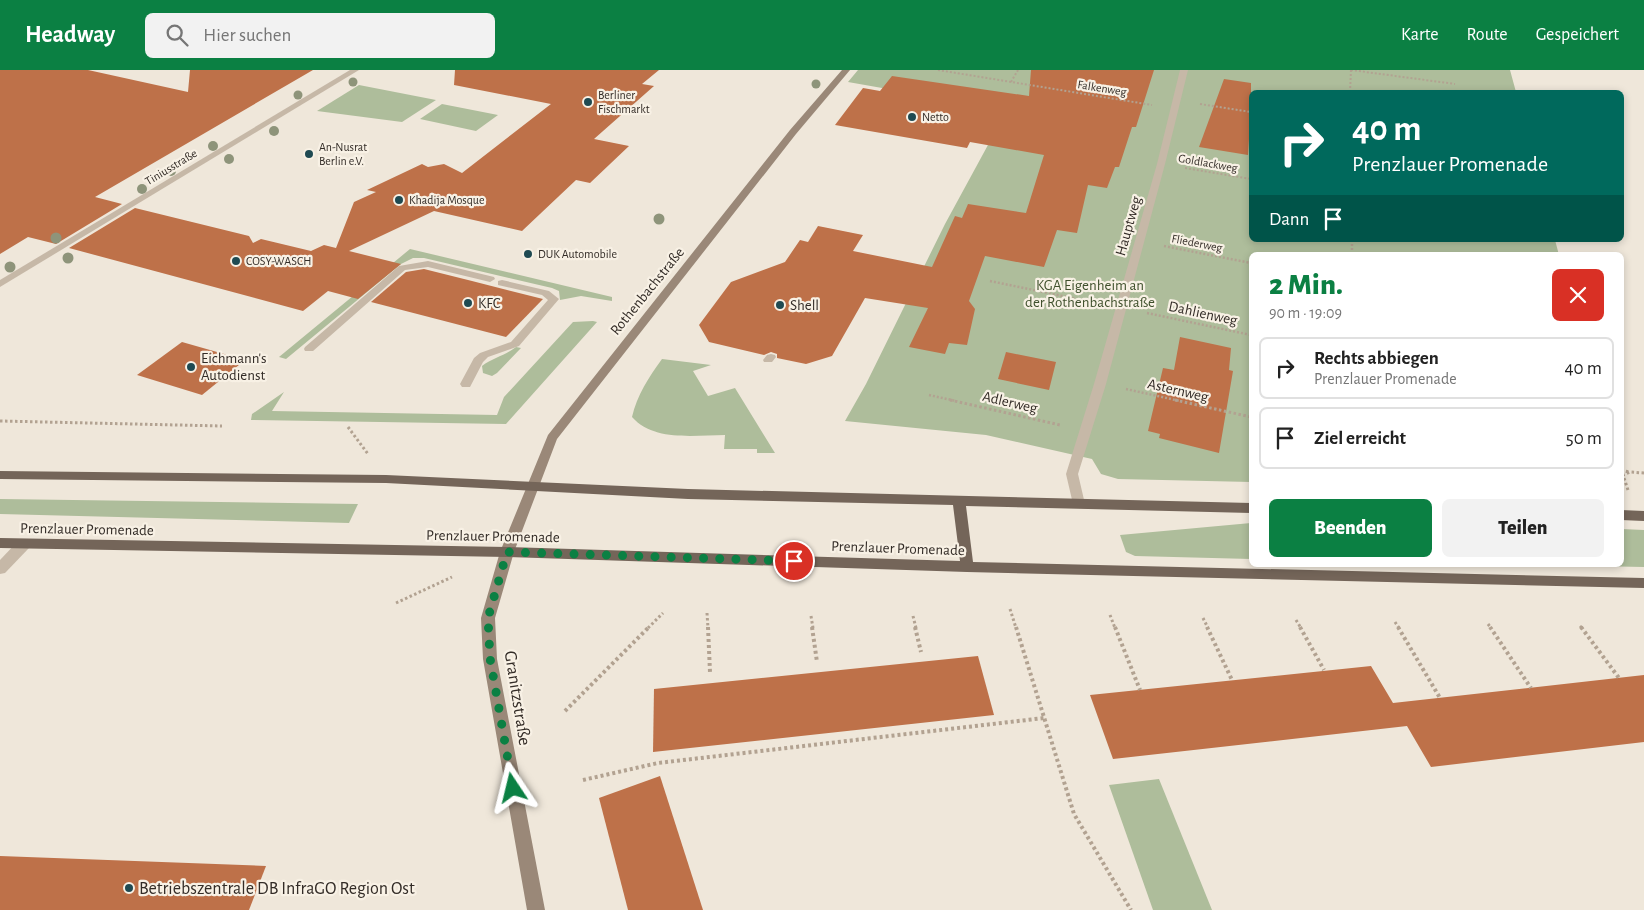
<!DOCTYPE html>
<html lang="de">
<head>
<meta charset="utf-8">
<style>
  body { margin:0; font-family:"Alegreya Sans",sans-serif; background:#f2f2f2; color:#222; height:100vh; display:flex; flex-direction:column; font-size:19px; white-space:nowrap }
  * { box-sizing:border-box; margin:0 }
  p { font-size:16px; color:#767676 }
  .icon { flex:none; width:28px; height:28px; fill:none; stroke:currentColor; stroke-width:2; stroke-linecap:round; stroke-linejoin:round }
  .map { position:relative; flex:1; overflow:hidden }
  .details { position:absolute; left:1249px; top:182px; width:375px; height:315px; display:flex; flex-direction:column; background:#fff; border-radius:8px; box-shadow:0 2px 8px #0003 }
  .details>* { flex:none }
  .hud { position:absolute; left:1249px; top:20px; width:375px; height:152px; border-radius:8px; box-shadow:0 2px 8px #0003; background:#00695c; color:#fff; overflow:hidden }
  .pin { position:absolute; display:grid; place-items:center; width:42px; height:42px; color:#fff; margin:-21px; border:2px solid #fff; border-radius:50%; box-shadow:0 1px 5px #0007 }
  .me { position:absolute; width:55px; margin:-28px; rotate:350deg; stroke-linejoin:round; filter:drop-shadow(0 0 4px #0008) }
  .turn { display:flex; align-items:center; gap:18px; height:105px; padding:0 20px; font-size:22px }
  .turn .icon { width:65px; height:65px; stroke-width:2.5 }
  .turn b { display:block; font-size:35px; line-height:42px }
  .then { display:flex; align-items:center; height:48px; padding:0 20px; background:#0003; gap:10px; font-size:19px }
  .round { display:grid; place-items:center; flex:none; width:52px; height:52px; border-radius:8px; background:#f2f2f2 }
  .overview { display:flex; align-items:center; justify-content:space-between; height:85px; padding:0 20px }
  h1 { font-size:30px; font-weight:800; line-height:38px; color:#0b8043 }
  .action { display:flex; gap:10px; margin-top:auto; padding:10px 20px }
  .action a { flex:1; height:58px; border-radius:8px; background:#0b8043; color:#fff; font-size:20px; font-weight:800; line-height:58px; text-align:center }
  .action a+a { background:#f2f2f2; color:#222 }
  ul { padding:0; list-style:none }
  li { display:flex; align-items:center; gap:15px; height:62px; margin:0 10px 8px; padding:0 10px; border:2px solid #e0e0e0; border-radius:8px }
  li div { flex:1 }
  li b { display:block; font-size:19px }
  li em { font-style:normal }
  header { display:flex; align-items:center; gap:30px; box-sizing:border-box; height:70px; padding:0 25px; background:#0b8043; color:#fff }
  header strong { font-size:24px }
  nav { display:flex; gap:28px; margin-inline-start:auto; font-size:18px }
  .search { width:350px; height:45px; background:#f2f2f2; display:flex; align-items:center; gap:12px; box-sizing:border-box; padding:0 18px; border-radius:8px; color:#767676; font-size:19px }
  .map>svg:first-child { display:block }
  .green { fill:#aebd9b }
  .building { fill:#be7149 }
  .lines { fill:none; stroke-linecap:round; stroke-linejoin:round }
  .path-far3 { stroke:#b2a291; stroke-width:2; stroke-dasharray:2 2; stroke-linecap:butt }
  .path-far2 { stroke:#b2a291; stroke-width:2.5; stroke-dasharray:2 2; stroke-linecap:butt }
  .path-far1 { stroke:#b2a291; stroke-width:3; stroke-dasharray:2.5 2.5; stroke-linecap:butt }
  .path { stroke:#b2a291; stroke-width:4; stroke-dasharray:3 3; stroke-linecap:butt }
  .service { fill:#c6b8a7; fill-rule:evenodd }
  .minor { fill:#c6b8a7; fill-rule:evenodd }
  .secondary { fill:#9a8878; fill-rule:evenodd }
  .primary { fill:#746559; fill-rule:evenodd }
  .tree { fill:#8e947a }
  .route { stroke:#0b8043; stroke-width:9; stroke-dasharray:0 16.2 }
  .poi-dot { fill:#1f4a52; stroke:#f8f1e5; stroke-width:2 }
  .labels { text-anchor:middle; stroke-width:4.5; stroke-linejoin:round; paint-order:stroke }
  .far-street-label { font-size:12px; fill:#332c27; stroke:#f8f1e5 }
  .far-poi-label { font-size:12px; fill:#332c27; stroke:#f8f1e5; text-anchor:start }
  .street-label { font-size:15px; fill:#332c27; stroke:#f8f1e5 }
  .park-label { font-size:15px; fill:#3f502c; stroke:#f8f1e5 }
  .poi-label { font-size:15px; fill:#332c27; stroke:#f8f1e5; text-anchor:start }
  .near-street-label { font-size:18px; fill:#332c27; stroke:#f8f1e5 }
  .near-poi-label { font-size:18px; fill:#332c27; stroke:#f8f1e5; text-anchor:start }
</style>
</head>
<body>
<header>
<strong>Headway</strong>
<div class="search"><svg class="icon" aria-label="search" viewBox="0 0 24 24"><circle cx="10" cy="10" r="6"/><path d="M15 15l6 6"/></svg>Hier suchen</div>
<nav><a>Karte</a><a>Route</a><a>Gespeichert</a></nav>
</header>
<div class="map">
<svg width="1644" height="840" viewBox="0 0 1644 840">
  <rect width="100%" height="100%" fill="#efe7da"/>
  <g class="green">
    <path d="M858 0H1510L1516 22H1251V170H1555L1559 185H1251V412L1118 409 1101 404 1092 389 986 365 845 351 866 314 945 154 1007 40 848 12Z"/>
    <path d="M359 15 436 30 402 52 317 41Z"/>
    <path d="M442 34 498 45 476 61 420 49Z"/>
    <path d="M410 179 612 227V231L581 226 560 230 559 221 552 218 424 188H413L401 194 286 289 279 287Z"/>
    <path d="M593 251 597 252 506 354 251 350 252 344 284 322 272 341 497 345 504 327 573 252Z"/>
    <path d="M516 277 521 278 497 303 492 306 483 303 482 296C493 288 506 285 516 277Z"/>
    <path d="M662 289 711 295 693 301 708 326 735 318 775 383H757V379H724L725 365C695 365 654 372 632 347 637 325 649 307 662 289Z"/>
    <path d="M0 429 358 434 349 453 0 444Z"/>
    <path d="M1251 453V489L1135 486 1126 482 1120 465Z"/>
    <path d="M1621 459 1644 460V497L1542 495H1621Z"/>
    <path d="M1159 709 1212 840H1153L1109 715Z"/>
  </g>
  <g class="building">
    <path d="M0 0H88L188 22 190 0H313L95 127 122 134 56 174 28 167 0 184Z"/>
    <path d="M455 0H659L642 14 654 16 594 69 629 76 590 113 576 110 522 161 434 141 349 181 401 194 358 229 328 221 303 241 69 178 135 138 249 166 253 173 261 169 311 181 324 175 336 178 354 132 376 122 367 120 422 94 428 97 444 94 462 103 551 34 454 15Z"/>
    <path d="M1031 0H1154L1136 57H1132L1119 97H1115L1107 118 1088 115 1077 163 1057 160 1044 197 985 186 969 231 975 239 967 275 949 273 945 284 909 277 928 238 865 228 832 286 806 294 777 288V284L771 282 764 285 709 272 699 255 731 212 785 192 800 170 808 172 818 156 863 165 853 181 932 197 955 146 962 148 968 134 1026 143 1044 85 970 72 967 78 835 55 863 18 880 21 892 6 1029 26Z"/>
    <path d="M1224 9 1251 13V70L1249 69 1248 85 1199 77Z"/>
    <path d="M424 199 472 211 543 229 506 267 371 232 406 202Z"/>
    <path d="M1180 267 1231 278 1229 300 1233 301 1219 383 1159 368 1160 364 1148 361 1163 298 1174 300Z"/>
    <path d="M182 272 245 290 202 325 137 305Z"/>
    <path d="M1006 282 1056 292 1049 320 998 309Z"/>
    <path d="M978 586 994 645 653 682 654 619Z"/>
    <path d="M1371 596 1393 633 1644 605V672L1431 697 1407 656 1113 689 1090 625Z"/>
    <path d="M660 706 703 840H628L599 728Z"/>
    <path d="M0 786 266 796 249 840H0Z"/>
  </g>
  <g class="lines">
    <g class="path-far3">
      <path d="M938 0 1152 35"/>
      <path d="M1351 0 1455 14"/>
      <path d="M1011 12 1018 0"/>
      <path d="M1350 22 1351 0"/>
      <path d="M1200 34 1251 42"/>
      <path d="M1185 98 1251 109"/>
    </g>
    <g class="path-far2">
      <path d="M1352 170V185"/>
      <path d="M1164 176 1251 193"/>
      <path d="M990 211 1096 233"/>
      <path d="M1147 243 1251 265"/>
      <path d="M1126 319 1180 331"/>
      <path d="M929 325 956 331"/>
    </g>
    <g class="path-far1">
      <path d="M950 330 1060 355"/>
      <path d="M1175 330 1251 347"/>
      <path d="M0 351 222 356"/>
      <path d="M348 357 368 384"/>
      <path d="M1621 400 1629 402"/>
      <path d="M1628 420 1623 405 1630 402 1644 403"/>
      <path d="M396 533 452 507"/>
      <path d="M1010 539 1016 558"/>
      <path d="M707 543 708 558"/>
      <path d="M1110 545 1115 558"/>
      <path d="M811 546 813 558"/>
      <path d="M913 546 916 558"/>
      <path d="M1203 548 1208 558"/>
      <path d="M1296 550 1301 558"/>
      <path d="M1395 552 1399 558"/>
      <path d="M1488 554 1491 558"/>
      <path d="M1580 556 1582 558"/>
      <path d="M648 558 663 543"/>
    </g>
    <g class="path">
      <path d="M708 557 710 602"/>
      <path d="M812 557 817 592"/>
      <path d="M915 557 921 582"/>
      <path d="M1016 557 1074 744 1131 840"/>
      <path d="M1115 557 1140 620"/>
      <path d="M1207 557 1232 610"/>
      <path d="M1300 557 1324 600"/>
      <path d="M1398 557 1440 628"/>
      <path d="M1490 557 1531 618"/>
      <path d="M1581 557 1619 608"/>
      <path d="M565 641 649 557"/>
      <path d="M583 710 658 693 1044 648"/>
    </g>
    <g class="service">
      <path d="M1180 0H1188L1165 94 1106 314 1078 404 1085 434 1083 437H1075L1073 434 1066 404 1094 314 1157 94Z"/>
      <path d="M428 191 494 207 495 209 490 212 428 197 405 200 313 281H305L304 279 305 277 399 196Z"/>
      <path d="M502 210 549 221 559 229 519 276 488 287 483 292 470 317H462L460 314 474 288 480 283 511 272 548 230 542 225 498 215V211Z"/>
      <path d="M771 284 775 285 776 287 772 292H764L763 290 767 285Z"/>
      <path d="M24 469 29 470 31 474 29 478 5 503 0 504V490L19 470Z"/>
    </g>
    <path class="minor" d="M350 0H359L0 217V210Z"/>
    <path class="secondary" d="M842 0H850L796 64 557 369 514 482 495 548 497 589 545 840H527L483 589 481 548 500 482 548 365 790 60Z"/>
    <g class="primary">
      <path d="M0 401 386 405 688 419 1251 433V443L966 436 973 492 1644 508V518L967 502 507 487 0 478V468L507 477 960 491 953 435 688 429 386 413 0 409Z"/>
      <path d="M1621 440 1644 441V451L1621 450Z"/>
    </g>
  </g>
  <g class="tree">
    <circle cx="353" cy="12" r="4.5"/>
    <circle cx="816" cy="14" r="4.5"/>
    <circle cx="298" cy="25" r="4.5"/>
    <circle cx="274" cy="61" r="5"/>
    <circle cx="213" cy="76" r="5"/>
    <circle cx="229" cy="89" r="5"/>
    <circle cx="171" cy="101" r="5"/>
    <circle cx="142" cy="119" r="5"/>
    <circle cx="659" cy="149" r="5.5"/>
    <circle cx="56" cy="168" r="5.5"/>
    <circle cx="68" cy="188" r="5.5"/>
    <circle cx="10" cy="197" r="5.5"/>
  </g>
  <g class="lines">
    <path class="route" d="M513 718 490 588 488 548 507 482 794 491"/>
  </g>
  <g class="poi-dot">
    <circle cx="588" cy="32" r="5"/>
    <circle cx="912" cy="47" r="5"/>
    <circle cx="309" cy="84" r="5"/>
    <circle cx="399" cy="130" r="5"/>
    <circle cx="528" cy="184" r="5"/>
    <circle cx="236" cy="191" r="5"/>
    <circle cx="468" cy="233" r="5"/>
    <circle cx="780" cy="235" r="5"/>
    <circle cx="191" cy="297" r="5"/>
    <circle cx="129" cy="818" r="5"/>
  </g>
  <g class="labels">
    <g class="far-street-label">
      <text transform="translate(1102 18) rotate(9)" y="4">Falkenweg</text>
      <text transform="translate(1208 93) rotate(10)" y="4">Goldlackweg</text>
      <text transform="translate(171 97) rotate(-31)" y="4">Tiniusstraße</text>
      <text transform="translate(1197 173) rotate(11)" y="4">Fliederweg</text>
    </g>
    <g class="far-poi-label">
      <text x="598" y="29">Berliner<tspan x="598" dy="14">Fischmarkt</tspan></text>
      <text x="922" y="51">Netto</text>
      <text x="319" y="81">An-Nusrat<tspan x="319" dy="14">Berlin e.V.</tspan></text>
      <text x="409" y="134">Khadija Mosque</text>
      <text x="538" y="188">DUK Automobile</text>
      <text x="246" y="195">COSY-WASCH</text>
    </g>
    <g class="street-label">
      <text transform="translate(1128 156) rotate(-74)" y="5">Hauptweg</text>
      <text transform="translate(647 221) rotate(-51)" y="5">Rothenbachstraße</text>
      <text transform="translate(1203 243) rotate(12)" y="5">Dahlienweg</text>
      <text transform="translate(1178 320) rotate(13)" y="5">Asternweg</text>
      <text transform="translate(1010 332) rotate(13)" y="5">Adlerweg</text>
      <text transform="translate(87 459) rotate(1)" y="5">Prenzlauer Promenade</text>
      <text transform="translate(493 466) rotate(1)" y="5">Prenzlauer Promenade</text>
      <text transform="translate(898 478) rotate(2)" y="5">Prenzlauer Promenade</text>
    </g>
    <g class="park-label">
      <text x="1090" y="220">KGA Eigenheim an<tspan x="1090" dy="17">der Rothenbachstraße</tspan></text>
    </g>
    <g class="poi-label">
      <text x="478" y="238">KFC</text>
      <text x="790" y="240">Shell</text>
      <text x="201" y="293">Eichmann's<tspan x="201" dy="17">Autodienst</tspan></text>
    </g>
    <g class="near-street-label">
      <text transform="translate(518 628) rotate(81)" y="6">Granitzstraße</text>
    </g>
    <g class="near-poi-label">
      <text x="139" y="824">Betriebszentrale DB InfraGO Region Ost</text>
    </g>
  </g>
</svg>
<div class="pin" style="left:794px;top:491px;background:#d93025"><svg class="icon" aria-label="arrive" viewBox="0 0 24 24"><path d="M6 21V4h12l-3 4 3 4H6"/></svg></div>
<svg class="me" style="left:513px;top:718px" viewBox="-20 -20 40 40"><path d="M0-17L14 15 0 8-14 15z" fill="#0b8043" stroke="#fff" stroke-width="4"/></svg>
<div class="hud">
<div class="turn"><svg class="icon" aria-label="right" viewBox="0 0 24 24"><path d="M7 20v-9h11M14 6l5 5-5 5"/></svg><div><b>40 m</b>Prenzlauer Promenade</div></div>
<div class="then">Dann<svg class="icon" aria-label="arrive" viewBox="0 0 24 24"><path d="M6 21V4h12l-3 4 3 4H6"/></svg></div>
</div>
<section class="details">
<div class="overview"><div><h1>2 Min.</h1><p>90 m · 19:09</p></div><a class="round" style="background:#d93025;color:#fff"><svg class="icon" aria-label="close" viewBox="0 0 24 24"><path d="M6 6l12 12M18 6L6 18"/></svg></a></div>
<ul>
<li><svg class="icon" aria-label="right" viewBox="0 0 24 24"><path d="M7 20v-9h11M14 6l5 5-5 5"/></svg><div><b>Rechts abbiegen</b><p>Prenzlauer Promenade</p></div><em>40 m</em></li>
<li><svg class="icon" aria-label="arrive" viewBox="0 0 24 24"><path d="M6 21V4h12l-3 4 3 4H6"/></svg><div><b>Ziel erreicht</b></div><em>50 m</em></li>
</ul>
<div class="action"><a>Beenden</a><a>Teilen</a></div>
</section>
</div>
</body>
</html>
